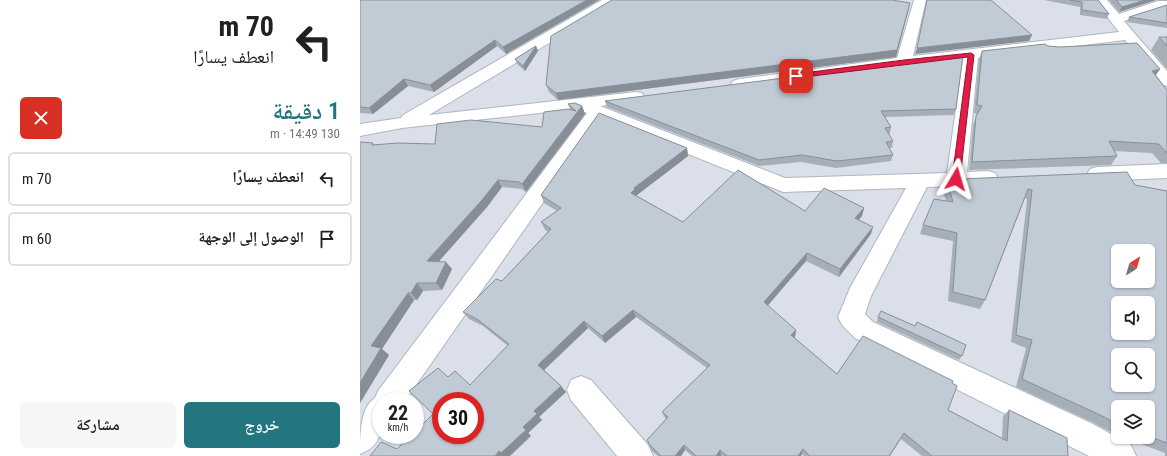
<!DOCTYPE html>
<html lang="ar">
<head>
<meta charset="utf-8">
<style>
  body { margin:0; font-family:"Roboto Condensed","Noto Naskh Arabic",sans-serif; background:#f6f6f6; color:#202124; direction:rtl; height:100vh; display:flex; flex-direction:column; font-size:15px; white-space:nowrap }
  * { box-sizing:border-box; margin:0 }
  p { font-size:13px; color:#757577 }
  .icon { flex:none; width:22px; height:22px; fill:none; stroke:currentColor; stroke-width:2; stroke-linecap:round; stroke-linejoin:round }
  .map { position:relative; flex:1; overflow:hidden; direction:ltr }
  .sheet { display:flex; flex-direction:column; background:#fff; width:360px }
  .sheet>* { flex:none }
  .banner { background:#fff; color:#202124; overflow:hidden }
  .needle { width:26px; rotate:37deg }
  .tools { position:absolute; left:751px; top:244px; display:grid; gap:8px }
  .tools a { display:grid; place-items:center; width:44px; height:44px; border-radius:6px; background:#fff; box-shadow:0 1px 3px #0004; font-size:20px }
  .speed { position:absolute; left:12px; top:392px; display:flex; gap:8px; font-size:20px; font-weight:700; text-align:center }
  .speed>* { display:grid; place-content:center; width:52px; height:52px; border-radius:50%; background:#fff; box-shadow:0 1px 3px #0004; line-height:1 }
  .speed small { font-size:10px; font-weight:400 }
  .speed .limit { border:6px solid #d22; background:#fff; color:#111 }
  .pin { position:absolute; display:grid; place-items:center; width:34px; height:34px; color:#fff; margin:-17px; border-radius:8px; box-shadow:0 2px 6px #0006 }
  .me { position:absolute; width:44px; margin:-22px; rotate:7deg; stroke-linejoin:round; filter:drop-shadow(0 0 3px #0008) }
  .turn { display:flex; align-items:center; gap:14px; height:84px; padding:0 20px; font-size:18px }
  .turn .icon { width:52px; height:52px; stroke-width:2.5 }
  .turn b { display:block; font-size:28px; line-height:34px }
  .round { display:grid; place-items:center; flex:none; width:42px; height:42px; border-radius:6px; background:#f6f6f6 }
  .head { display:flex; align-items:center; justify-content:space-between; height:68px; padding:0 20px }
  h1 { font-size:24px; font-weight:600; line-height:30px; color:#237680 }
  .primary-button { display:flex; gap:8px; margin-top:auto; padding:8px 20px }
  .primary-button a { flex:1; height:46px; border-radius:6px; background:#237680; color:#fff; font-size:16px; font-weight:600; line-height:46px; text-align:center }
  .primary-button a+a { background:#f6f6f6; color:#202124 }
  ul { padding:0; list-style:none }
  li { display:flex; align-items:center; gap:12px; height:54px; margin:0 8px 6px; padding:0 12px; border:2px solid #e0e0e0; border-radius:6px }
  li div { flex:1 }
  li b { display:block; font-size:15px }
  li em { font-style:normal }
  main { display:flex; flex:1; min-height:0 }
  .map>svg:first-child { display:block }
  .residential { fill:#dadfe9; fill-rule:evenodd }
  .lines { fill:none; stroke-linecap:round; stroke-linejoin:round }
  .street-casing { stroke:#aeb6c0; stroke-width:2 }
  .street { fill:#fff; fill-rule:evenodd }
  .wall { fill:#a6afb8 }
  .shaded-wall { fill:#878e96 }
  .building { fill:#c1cbd6; stroke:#878e96; fill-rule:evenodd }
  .route { fill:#e11d48; stroke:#92132f }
</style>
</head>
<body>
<main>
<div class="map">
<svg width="807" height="456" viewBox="0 0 807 456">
  <rect width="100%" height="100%" fill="#eceff5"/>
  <path class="residential" d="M0 0H807V456H0ZM758 251H788V281H758ZM758 303H788V333H758ZM758 355H788V385H758ZM21 401H55V435H21ZM81 401H115V435H81ZM758 407H788V437H758Z"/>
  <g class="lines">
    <defs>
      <g id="street">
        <path d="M242 0H257L256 3 69 115 276 92 282 93 284 97 282 101 240 106 425 178 587 173 603 59 379 89 373 87 371 84 373 81 379 79 537 58 554 0H566L553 56 759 32 734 0H747L759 14 798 1H807V7L764 21 807 71V86L801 84 765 40 618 58 607 172 628 171 635 173 638 178 635 183 628 185 567 187 511 296 505 314 513 322 731 423 771 445 776 456H729L495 338 482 325 478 317 490 288 546 188 423 192 241 119 45 401H21C21 425 26 444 0 454 0 436 0 407 15 398L18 391 227 113 216 109 42 128 0 136V124L41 118 43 115Z"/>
        <path d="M807 164V178L737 181 730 179 727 174 730 169 737 167Z"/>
        <path d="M221 376 231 380 288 445 293 456H257L211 400 207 390 211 380Z"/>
      </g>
    </defs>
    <use href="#street" class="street-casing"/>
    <use href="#street" class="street"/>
  </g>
  <g class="wall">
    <path d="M0 0H239L146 54 137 46 74 92 48 86 13 114 0 113Z"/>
    <path d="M684 0H738L749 14 747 19 720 15V7Z"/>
    <path d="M749 0H796L759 12Z"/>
    <path d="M807 5V28L767 22 769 17Z"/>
    <path d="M549 9 536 57 198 100 189 92 186 85Z"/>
    <path d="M799 37H807V69L791 50Z"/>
    <path d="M176 46 178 51 165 71 157 64 155 59Z"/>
    <path d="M688 46 796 75 807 90V163H801L792 153 754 151 757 156 751 165 609 170 613 125 617 114 614 113 619 59 622 51Z"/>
    <path d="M245 101 596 109 594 115 525 117 531 127 530 133 529 134 533 141 532 148H529L533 155 531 161 476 168 441 162 399 166 247 107Z"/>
    <path d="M208 104 222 106 225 114 166 192 162 189 142 187 127 207 79 261 92 269 82 290 63 291 57 300H54L22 349 29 355 0 403 15 145 75 144 182 127 210 109Z"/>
    <path d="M327 148 328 156 277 195V196L323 222 445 211 504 208 502 216 499 220 511 234 479 277 446 261 407 306 436 330 435 337 434 338 477 374 592 383 588 410 642 439 643 416 649 410 708 456H562L541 439 530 456H444L442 454 441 456H362L361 455V456H332L325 450 321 456H298L292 451 287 440 306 419 305 418 302 412 347 368 276 317 245 343 228 328 184 370 201 386 206 392 179 417 182 420 168 433 171 436 37 449 73 414 88 377 110 385 148 346 123 326 109 319 103 312 142 281 188 232 185 230 181 222 197 211 184 203 181 195Z"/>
    <path d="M599 179 775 185 807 191V456H805V453L763 437H788V407H758V435L751 432 732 422 656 387 666 348 651 342 667 199 665 198 625 300 620 309 588 301 593 241 560 234 563 225 586 201 584 194 588 185 596 186Z"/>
    <path d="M518 317 602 356 599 360 517 322Z"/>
  </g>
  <g class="shaded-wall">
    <path d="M227 0H239L146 54 143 47Z"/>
    <path d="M785 0H796L759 12 762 7Z"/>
    <path d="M550 3 536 57 198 100 196 93Z"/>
    <path d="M672 35 669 41 555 54 557 48Z"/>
    <path d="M135 40 137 46 74 92 70 85Z"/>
    <path d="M176 46 178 51 165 71 163 66Z"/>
    <path d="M800 69 794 78 792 71Z"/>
    <path d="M44 79 48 86 13 114 9 108Z"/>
    <path d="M222 106 225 114 166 192 162 184Z"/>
    <path d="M327 148 328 156 277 195V197L271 193 274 188Z"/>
    <path d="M138 180 142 187 127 207 73 268 67 261Z"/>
    <path d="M504 208 502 216 493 225 495 218Z"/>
    <path d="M513 227 511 234 479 277 480 269Z"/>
    <path d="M447 253 446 261 404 310V302Z"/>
    <path d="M86 262 92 269 82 290 76 283Z"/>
    <path d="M57 283 63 291 57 300 51 293Z"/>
    <path d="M48 293 54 300 22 349 29 355 0 403V383L11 346Z"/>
    <path d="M273 310 276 317 245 343 242 336Z"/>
    <path d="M224 321 228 328 183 371 178 365Z"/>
    <path d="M436 330 435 337 430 342 431 335Z"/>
    <path d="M201 386 206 392 179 417 182 420 168 433 163 427 174 411Z"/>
    <path d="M166 430 171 436 150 456H135L139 451Z"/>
    <path d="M324 445 325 450 321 456H315Z"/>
    <path d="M443 449 442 454 441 456H438Z"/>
    <path d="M360 450 361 455V456H356Z"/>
  </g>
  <g class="building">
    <path d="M0 0H227L143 47 135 40 70 85 44 79 9 108 0 107Z"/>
    <path d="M252 0H532L550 3 537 50 196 93 186 85 191 36Z"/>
    <path d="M567 0H631L672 35 557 48Z"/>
    <path d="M710 0H738L749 14 722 10V2Z"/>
    <path d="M756 0H785L762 7Z"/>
    <path d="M807 5V23L769 17Z"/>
    <path d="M799 37H807V46Z"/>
    <path d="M777 43 800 69 792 71 807 90V153L799 144 749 141 757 156 612 162 616 116 622 106 617 105 622 51 685 44 688 46 700 47Z"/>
    <path d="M176 46 163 66 155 59Z"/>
    <path d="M603 55 596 109 521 111 531 127 525 128 533 141 526 142 533 155 477 161 442 155 399 160 245 101Z"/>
    <path d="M215 103 222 106 162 184 159 182 138 180 122 200 67 261 86 262 76 283H57L51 293H48L11 346 21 348 0 383V142L13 143 12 145 38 143 75 144 77 124 111 120 182 127 184 112 208 109 216 111 208 104Z"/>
    <path d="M239 113 327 148 274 188 275 189 271 193 323 222 378 170 445 211 464 188 504 208 495 218 513 227 480 269 447 253 404 302 436 330 431 335 477 374 503 336 593 381 592 383 597 386 588 410 647 441 649 410 707 438 708 456H572L544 433 529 456H450L443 449 438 456H367L360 450 356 456H336L324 445 315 456H301L290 445 287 440 308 417 302 412 350 365 273 310 242 336 224 321 178 365 201 386 174 411 177 414 163 427 166 430 141 453 139 451 135 456H10L21 442 37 449 51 435H55V432L73 414 49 391 78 368 88 377 95 371 110 385 149 344 117 319 103 312 136 279 142 281 191 229 181 222 201 208 181 195ZM81 401H115V435H81Z"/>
    <path d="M767 172 775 185 807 191V443L788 436V407H758V424L740 415 662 379 672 340 656 335 672 190 668 189 625 300 593 292 597 233 563 225 574 199 593 202 588 185 597 186 599 179ZM758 251H788V281H758ZM758 303H788V333H758ZM758 355H788V385H758Z"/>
    <path d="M521 311 555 326 557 322 606 345 602 356 518 317Z"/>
  </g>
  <path class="route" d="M611 53 614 55 600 179 596 182 592 179 608 57 436 78 433 76 436 74 544 60Z"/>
</svg>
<div class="tools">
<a><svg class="needle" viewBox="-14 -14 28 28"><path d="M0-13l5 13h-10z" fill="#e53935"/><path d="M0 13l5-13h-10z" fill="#757577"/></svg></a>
<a><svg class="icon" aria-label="sound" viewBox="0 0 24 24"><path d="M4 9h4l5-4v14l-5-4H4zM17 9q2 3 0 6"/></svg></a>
<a><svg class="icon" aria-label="search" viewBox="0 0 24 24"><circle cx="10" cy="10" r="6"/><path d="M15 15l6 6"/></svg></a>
<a><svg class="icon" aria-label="layers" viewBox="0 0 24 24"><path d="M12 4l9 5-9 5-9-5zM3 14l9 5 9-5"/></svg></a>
</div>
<div class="speed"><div>22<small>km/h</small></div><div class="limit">30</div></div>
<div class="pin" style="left:436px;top:76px;background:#d93025"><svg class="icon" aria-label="arrive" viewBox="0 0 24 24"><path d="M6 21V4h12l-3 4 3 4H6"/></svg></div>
<svg class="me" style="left:596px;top:179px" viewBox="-20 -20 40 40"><path d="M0-17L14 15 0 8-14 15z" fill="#e11d48" stroke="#fff" stroke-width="4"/></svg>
</div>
<section class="sheet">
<div class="banner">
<div class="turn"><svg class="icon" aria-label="left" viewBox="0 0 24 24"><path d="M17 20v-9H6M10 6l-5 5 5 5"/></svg><div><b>70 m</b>انعطف يسارًا</div></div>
</div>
<div class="head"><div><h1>1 دقيقة</h1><p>130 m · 14:49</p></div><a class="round" style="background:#d93025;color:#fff"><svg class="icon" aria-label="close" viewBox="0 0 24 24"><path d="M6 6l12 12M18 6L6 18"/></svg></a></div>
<ul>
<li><svg class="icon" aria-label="left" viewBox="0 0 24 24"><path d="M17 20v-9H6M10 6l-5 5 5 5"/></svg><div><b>انعطف يسارًا</b></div><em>70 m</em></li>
<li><svg class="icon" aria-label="arrive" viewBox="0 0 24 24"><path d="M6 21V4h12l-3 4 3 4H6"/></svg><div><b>الوصول إلى الوجهة</b></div><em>60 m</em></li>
</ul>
<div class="primary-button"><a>خروج</a><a>مشاركة</a></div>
</section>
</main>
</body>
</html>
